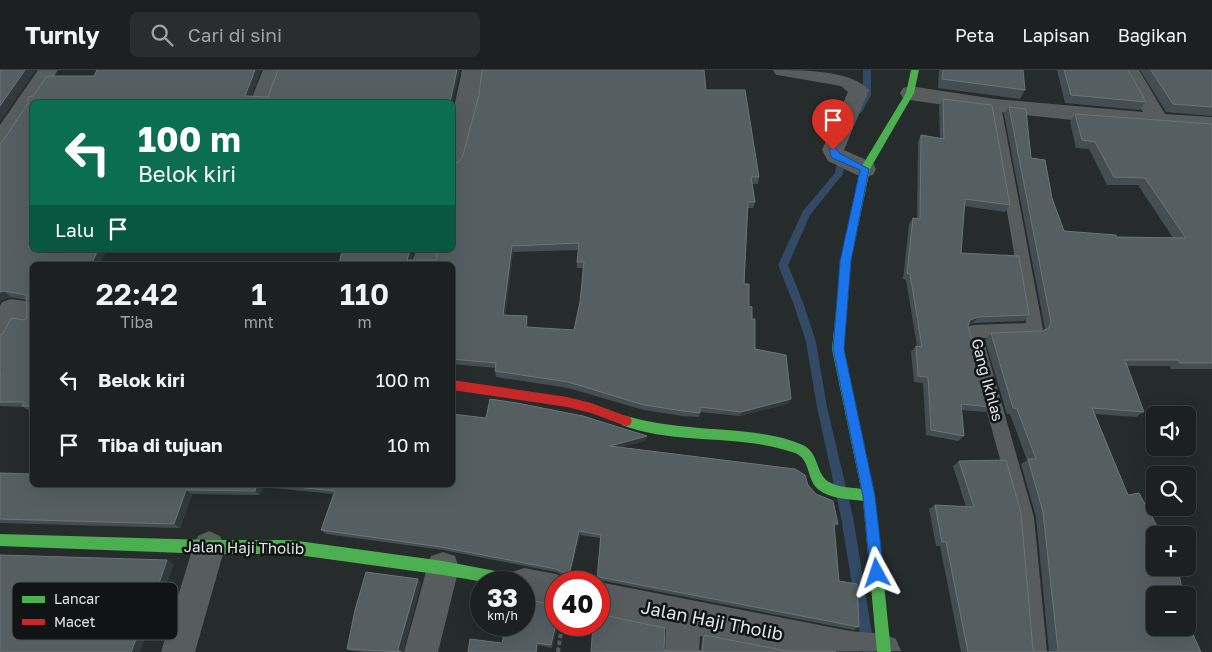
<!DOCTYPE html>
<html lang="id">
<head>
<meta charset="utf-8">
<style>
  body { margin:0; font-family:"Golos Text",sans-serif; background:#292d2e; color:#f1f3f6; height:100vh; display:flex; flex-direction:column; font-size:19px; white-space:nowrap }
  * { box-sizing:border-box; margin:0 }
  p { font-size:16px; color:#a0a3a5 }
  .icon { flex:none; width:28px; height:28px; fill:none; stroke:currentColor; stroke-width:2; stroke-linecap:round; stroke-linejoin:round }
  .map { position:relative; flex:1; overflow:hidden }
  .details { position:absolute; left:30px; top:192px; width:425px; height:225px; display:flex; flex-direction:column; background:#1c2021; border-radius:8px; box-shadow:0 5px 20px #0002,0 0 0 1px #3a3e3f }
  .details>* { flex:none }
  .banner { position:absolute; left:30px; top:30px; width:425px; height:152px; border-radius:8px; box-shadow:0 5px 20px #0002,0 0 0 1px #3a3e3f; background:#0b6e4f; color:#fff; overflow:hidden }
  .fabs { position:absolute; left:1146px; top:336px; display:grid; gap:10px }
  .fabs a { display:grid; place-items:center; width:50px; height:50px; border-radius:8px; background:#1c2021; box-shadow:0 5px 20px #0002,0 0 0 1px #3a3e3f; font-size:25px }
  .speed { position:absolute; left:470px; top:501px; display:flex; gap:10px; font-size:25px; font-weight:700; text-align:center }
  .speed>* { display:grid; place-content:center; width:65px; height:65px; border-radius:50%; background:#1c2021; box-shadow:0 5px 20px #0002,0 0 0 1px #3a3e3f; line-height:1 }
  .speed small { font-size:12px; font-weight:400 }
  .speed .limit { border:8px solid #d22; background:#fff; color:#111 }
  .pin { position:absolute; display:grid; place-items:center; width:42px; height:42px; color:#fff; margin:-51px -21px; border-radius:50% 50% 50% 0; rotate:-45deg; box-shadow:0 0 5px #0007 }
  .pin .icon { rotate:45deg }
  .me { position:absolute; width:55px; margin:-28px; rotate:355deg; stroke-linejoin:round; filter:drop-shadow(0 0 4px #0008) }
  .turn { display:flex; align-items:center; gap:18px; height:105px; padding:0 25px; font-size:22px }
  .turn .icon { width:65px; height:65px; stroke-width:2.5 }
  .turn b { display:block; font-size:35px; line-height:42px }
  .then { display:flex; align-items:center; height:48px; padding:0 25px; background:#0003; gap:10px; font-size:19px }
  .eta { display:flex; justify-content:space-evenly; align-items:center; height:85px; text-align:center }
  .eta b { font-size:30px; font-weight:600; line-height:35px }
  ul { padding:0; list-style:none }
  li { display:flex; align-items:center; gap:15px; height:65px; padding:0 25px }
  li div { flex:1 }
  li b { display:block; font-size:19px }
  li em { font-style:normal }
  header { display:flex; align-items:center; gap:30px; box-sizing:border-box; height:70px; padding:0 25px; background:#1c2021; border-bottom:1px solid #3a3e3f }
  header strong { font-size:24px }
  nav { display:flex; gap:28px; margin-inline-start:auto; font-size:18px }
  .search { width:350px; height:45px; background:#292d2e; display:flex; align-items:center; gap:12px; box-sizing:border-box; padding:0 18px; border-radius:8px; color:#a0a3a5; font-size:19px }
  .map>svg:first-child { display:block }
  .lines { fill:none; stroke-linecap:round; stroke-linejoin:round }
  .stream { fill:#324a65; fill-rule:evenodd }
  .path { stroke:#575d5c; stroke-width:4; stroke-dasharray:4.5 2.5; stroke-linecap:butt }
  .lane { fill:#575d5d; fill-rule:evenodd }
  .street { fill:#575d5d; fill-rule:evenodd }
  .fast { fill:#4caf50; fill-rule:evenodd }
  .jam { fill:#c62828; fill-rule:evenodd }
  .wall { fill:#444e52; fill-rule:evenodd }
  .shaded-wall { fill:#31393c }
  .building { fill:#555f62; stroke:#6b7477; fill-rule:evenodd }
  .route { fill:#1a73e8; stroke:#114b97 }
  .labels { text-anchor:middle; stroke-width:5; stroke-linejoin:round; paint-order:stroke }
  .street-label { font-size:15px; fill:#e1e7e7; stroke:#101415 }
  .near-street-label { font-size:18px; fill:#e1e7e7; stroke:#101415 }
  .key { fill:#101415; stroke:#4f5354; stroke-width:1 }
  .key-label { font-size:14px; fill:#e1e7e7 }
</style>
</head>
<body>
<header>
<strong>Turnly</strong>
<div class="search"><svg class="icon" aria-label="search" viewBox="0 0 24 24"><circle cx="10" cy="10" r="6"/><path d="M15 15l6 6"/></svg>Cari di sini</div>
<nav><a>Peta</a><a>Lapisan</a><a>Bagikan</a></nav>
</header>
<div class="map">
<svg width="1212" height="582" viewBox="0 0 1212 582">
  <rect width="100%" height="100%" fill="#262b2c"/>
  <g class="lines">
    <g class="stream">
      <path d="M863 0H871V25L862 42 859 43 855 40 863 25Z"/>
      <path d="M843 81 847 84 843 104 810 145 788 195 804 235 816 272 827 337 853 447 875 582H863L841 447 817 337 806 272 794 235 778 195 803 141 835 103 839 84Z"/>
    </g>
    <path class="path" d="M558 582 562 555"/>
    <path class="lane" d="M995 32 1001 36 1043 259 1041 264 1035 266 983 268 1034 447 1047 582H1027L1016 447 965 262 967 257 973 255 1026 253 989 36Z"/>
    <g class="street">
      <path d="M38 0H58L37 32H32V39L8 77 0 80V55Z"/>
      <path d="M263 0H283L270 32H250Z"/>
      <path d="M462 0H482L478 32 463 91 460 97 452 99V47Z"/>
      <path d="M773 0C801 0 852 0 869 20L844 80 873 93 876 99 873 105 865 107 857 105 828 91 822 80 848 22 841 16 783 6 776 5Z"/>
      <path d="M1119 0H1139L1165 44 1212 47V61C1111 55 1011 45 910 30L903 28 900 23 903 18 910 16 995 29 1143 42Z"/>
      <path d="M416 180H440L437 195H411Z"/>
      <path d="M11 229 32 232V254L18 252 9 269 0 272V236L2 232Z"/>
      <path d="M209 461 220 466 225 477 195 582H161L193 477 198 466Z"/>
      <path d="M443 482 455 486 459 498 438 582H404L427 498 431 486Z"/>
      <path d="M524 498 556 504 568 509 569 512H556V537L524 530V512H508L512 502Z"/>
      <path d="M599 512 850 561 884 564 896 569 901 581 783 582 700 566 699 582H665L666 559 599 546Z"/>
    </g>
    <g class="fast">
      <path d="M911 0H919L914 23 870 99 851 191 844 279 875 426 891 582H877L863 431C849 429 831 429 819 420 806 410 811 389 795 383 739 363 677 376 622 355L620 351 622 347 626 346C647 352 668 355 690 357 727 361 768 360 803 375 820 383 815 406 831 413 840 418 852 417 861 419L832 279 841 191 860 99 906 23Z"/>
      <path d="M0 464 209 470H291L443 491 516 505 521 507 523 512H484L443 505 291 484H209L0 476Z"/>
    </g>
    <path class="jam" d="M452 310 567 327 591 333 626 346 630 347 632 351 630 355 626 356 591 343 567 337 452 320Z"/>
  </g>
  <g class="wall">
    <path d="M97 0H261L251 26 452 36 32 32V180H106L100 195H32V341H30L23 337 0 336V265L3 264 27 248 26 230 11 227 1 230 0 232V73L3 71 33 26 94 6Z"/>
    <path d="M939 0H1023L1025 20 1020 29 938 18Z"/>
    <path d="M1057 0H1128L1146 32 1140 40 1065 33Z"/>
    <path d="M1140 0H1212V46L1166 42Z"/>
    <path d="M706 20 759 107 758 114H752L755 132 753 138H748L744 214 752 249 755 279 788 334 739 346 700 342 699 347 682 346 644 340 568 318 496 307 495 301V298L452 294V195H339L414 180 411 190H436L459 92ZM578 180 577 192V198H583L580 232 574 260 527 257 528 252 505 245 513 182Z"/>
    <path d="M943 29 1010 135 1005 142 964 136 961 183 1029 245 1024 251 973 253 969 255 968 256 991 337 985 342 961 340 964 366 958 371 926 365 923 313 914 312 911 282 916 276H917L906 210 903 209 909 154 913 148H917L918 72 921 65 940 68 939 36Z"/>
    <path d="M1009 37 1031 88 1052 128 1064 161 1117 167 1173 168 1138 115H1107L1089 79 1076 78 1070 52 1075 44 1212 54V299H1171L1170 296H1127L1144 342 1136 347 1095 344 1128 425 1190 558 1201 582H961L940 476H936L929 439 935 435 966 437 953 396 959 391 1033 580 1035 582H1049L1036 447 1021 394 1027 390 1010 344H1007L985 270 991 263 1042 261 1044 260 1045 259 1004 44Z"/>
    <path d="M646 371 621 377 808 415 838 454 834 457 839 511 859 557 854 560 599 510 597 512 600 468 580 465 569 508 556 502 443 480 326 464 321 460 333 424 263 417 260 425 192 424 180 458 0 453V403H6L32 415H452Z"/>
    <path d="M421 513 403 582H364L352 581 347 579Z"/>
    <path d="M556 555H558L552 578 538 575 537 582H468L502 573Z"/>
    <path d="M704 565 787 581 591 582 664 579 666 581H701L702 568Z"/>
  </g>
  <g class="shaded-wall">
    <path d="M25 0H36L0 52V36Z"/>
    <path d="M255 0H261L249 32 245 26Z"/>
    <path d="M457 0H460L452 36V32H450Z"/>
    <path d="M512 176 513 182 504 251 503 245Z"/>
    <path d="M98 180H106L100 195H91Z"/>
    <path d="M410 180H414L410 195 407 190Z"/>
    <path d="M4 221 11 227 1 230 0 232V222Z"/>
    <path d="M527 246 528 252 527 262 526 257Z"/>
    <path d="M978 247 973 253 965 256 970 250Z"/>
    <path d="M791 329 788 334 739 346 741 342Z"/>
    <path d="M647 366 646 371 610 380V376Z"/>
    <path d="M257 415H260L263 417 260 425 255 421Z"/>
    <path d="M186 420 192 424 180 458 174 454Z"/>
    <path d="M579 461 580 465 569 508V505Z"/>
    <path d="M167 490 174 494 155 548 148 545Z"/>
    <path d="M418 509 421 513 403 582H401L398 579Z"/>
    <path d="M146 545 153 548 140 582H131Z"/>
    <path d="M556 553V555H558L552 578 551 575Z"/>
    <path d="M537 573 538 575 537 582H536Z"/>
  </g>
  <g class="building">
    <path d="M0 0H25L0 36Z"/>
    <path d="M97 0H255L245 26 268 27 278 0H457L450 32H32V180H98L91 195H32V336H22L24 332H0V306L1 304H0V265L3 264 11 248 24 250 27 248 26 225 4 221 0 222V73L3 71 28 33V27L33 26 47 6H94Z"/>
    <path d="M482 0H704L706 20H745L759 107H751L755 132H748L744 214H749V236L752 237V249H755V279L786 285 791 329 741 342 700 337V343L683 341 644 335 568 312 495 301 496 293 452 289V195H339L342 180H410L407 190H436L438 180H452V93L459 92 463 85 479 25ZM579 173 577 192H584L580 232 574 260 526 257 527 246 503 245 512 176Z"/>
    <path d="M943 0H1023L1025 20 942 9Z"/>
    <path d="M1064 0H1128L1146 32 1071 25Z"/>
    <path d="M1151 0H1212V37L1173 34Z"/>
    <path d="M943 29 992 35 1010 135 965 129 961 183 1019 186 1029 245 978 247 970 250 968 256 991 337 961 334 964 366 931 360 928 307 918 306 916 276 922 277 910 204 907 203 913 148 920 149 921 65 944 69Z"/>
    <path d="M1009 37 1026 39 1031 88 1045 90 1052 128 1064 161 1116 165 1117 167 1186 168 1145 108 1114 107 1095 72 1082 70 1075 44 1212 54V293H1180L1178 290H1125L1144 342 1092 338 1128 425 1139 423 1162 465H1155V498H1178L1183 525H1155V558H1188V545L1190 558 1201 582H968L946 472H942L935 435 974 437 959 391 1006 390 1021 443 1033 580 1035 582H1056L1058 580 1043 442 1028 389H1036L1017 339 1013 338 991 263 1042 261 1049 258 1051 252Z"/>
    <path d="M490 329 517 333 583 346 647 366 610 376 795 399 805 405 808 415 816 424 833 431 838 454H834L839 511 857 514 859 557 599 507 597 509 601 465 579 461 569 505 556 499 441 477 321 460 335 421 276 415H452V344L486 348Z"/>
    <path d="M0 403 32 404V415H257L255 421 186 420 174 454 0 449Z"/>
    <path d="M0 485 167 490 148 545H146L131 582H0Z"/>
    <path d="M366 502 418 509 398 579 400 582H402L347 579 355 540Z"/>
    <rect x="515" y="510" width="5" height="2"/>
    <path d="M557 510H567L566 512H557Z"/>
    <path d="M524 528 555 536 556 534V553L551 575 537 573 536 582H468L470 569 502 573 506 555H524Z"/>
    <path d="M599 544 665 558 664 579 666 581H702L704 565 787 581H835V582H591L593 555H599Z"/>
  </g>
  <path class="route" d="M833 77 836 78 839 83 869 99 851 191 844 279 875 426 884 503 882 508 877 510 872 508 870 503 863 426 833 279 840 191 860 100 832 88 829 80Z"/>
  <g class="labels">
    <g class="street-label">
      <text transform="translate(987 310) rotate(75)" y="5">Gang Ikhlas</text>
      <text transform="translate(244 478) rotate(1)" y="5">Jalan Haji Tholib</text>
    </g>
    <g class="near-street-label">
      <text transform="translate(712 551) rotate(11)" y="6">Jalan Haji Tholib</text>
    </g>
  </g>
  <rect x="12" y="512" width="166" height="58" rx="8" class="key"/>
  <rect x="22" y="526" width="23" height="7" fill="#4caf50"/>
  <rect x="22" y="549" width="23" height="6" fill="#c62828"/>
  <g class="key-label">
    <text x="54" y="534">Lancar</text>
    <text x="54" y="557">Macet</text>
  </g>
</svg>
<div class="fabs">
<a><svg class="icon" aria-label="sound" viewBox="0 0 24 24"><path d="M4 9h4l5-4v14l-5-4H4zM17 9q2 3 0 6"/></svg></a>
<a><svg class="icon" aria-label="search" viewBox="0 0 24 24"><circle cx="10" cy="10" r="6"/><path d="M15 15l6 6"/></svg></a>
<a>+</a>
<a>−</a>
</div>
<div class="speed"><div>33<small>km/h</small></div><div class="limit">40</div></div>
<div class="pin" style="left:833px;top:80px;background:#d93025"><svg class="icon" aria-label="arrive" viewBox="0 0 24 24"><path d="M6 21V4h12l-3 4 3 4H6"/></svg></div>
<svg class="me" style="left:877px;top:503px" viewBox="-20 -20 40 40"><path d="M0-17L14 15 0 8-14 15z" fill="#1a73e8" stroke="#fff" stroke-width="4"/></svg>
<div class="banner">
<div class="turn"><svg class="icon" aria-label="left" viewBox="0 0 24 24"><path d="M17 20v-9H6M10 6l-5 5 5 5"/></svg><div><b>100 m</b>Belok kiri</div></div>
<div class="then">Lalu<svg class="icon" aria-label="arrive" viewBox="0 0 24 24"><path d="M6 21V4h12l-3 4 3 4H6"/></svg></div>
</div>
<section class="details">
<div class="eta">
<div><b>22:42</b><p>Tiba</p></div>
<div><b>1</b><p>mnt</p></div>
<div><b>110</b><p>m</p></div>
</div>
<ul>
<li><svg class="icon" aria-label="left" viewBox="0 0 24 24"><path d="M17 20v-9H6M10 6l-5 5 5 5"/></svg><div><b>Belok kiri</b></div><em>100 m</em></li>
<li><svg class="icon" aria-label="arrive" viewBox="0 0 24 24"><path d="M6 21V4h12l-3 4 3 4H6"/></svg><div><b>Tiba di tujuan</b></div><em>10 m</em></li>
</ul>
</section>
</div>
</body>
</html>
